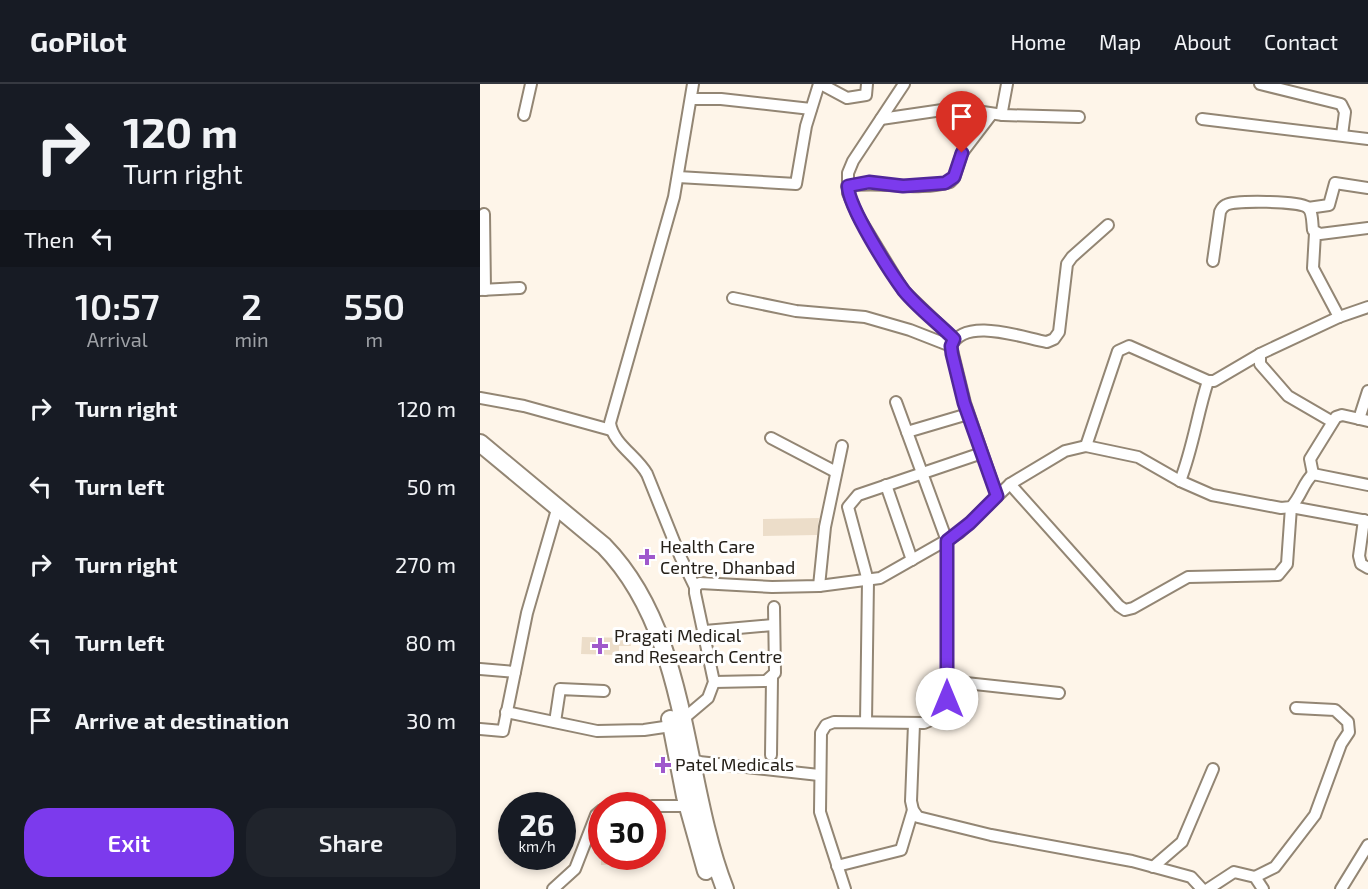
<!DOCTYPE html>
<html lang="en">
<head>
<meta charset="utf-8">
<style>
  body { margin:0; font-family:"Exo 2",sans-serif; background:#20242c; color:#f1f3f6; height:100vh; display:flex; flex-direction:column; font-size:22px; white-space:nowrap }
  * { box-sizing:border-box; margin:0 }
  p { font-size:20px; color:#9ea1a6 }
  .icon { flex:none; width:33px; height:33px; fill:none; stroke:currentColor; stroke-width:2; stroke-linecap:round; stroke-linejoin:round }
  .map { position:relative; flex:1; overflow:hidden }
  .panel { display:flex; flex-direction:column; background:#171b24; width:480px }
  .panel>* { flex:none }
  .top-card { background:#171b24; color:#f1f3f6; overflow:hidden }
  .speed { position:absolute; left:18px; top:708px; display:flex; gap:12px; font-size:30px; font-weight:700; text-align:center }
  .speed>* { display:grid; place-content:center; width:78px; height:78px; border-radius:50%; background:#171b24; box-shadow:0 3px 9px #0003; line-height:1 }
  .speed small { font-size:15px; font-weight:400 }
  .speed .limit { border:9px solid #d22; background:#fff; color:#111 }
  .pin { position:absolute; display:grid; place-items:center; width:51px; height:51px; color:#fff; margin:-62px -26px; border-radius:50% 50% 50% 0; rotate:-45deg; box-shadow:0 0 6px #0007 }
  .pin .icon { rotate:45deg }
  .me { position:absolute; width:66px; margin:-33px; rotate:0deg; stroke-linejoin:round; filter:drop-shadow(0 0 4px #0008) }
  .turn { display:flex; align-items:center; gap:21px; height:126px; padding:0 24px; font-size:27px }
  .turn .icon { width:78px; height:78px; stroke-width:2.5 }
  .turn b { display:block; font-size:42px; line-height:51px }
  .then { display:flex; align-items:center; height:57px; padding:0 24px; background:#0003; gap:12px; font-size:22px }
  .eta { display:flex; justify-content:space-evenly; align-items:center; height:102px; text-align:center }
  .eta b { font-size:36px; font-weight:600; line-height:42px }
  .button { display:flex; gap:12px; margin-top:auto; padding:12px 24px }
  .button a { flex:1; height:69px; border-radius:24px; background:#7c3aed; color:#fff; font-size:24px; font-weight:600; line-height:69px; text-align:center }
  .button a+a { background:#20242c; color:#f1f3f6 }
  ul { padding:0; list-style:none }
  li { display:flex; align-items:center; gap:18px; height:78px; padding:0 24px }
  li div { flex:1 }
  li b { display:block; font-size:22px }
  li em { font-style:normal }
  header { display:flex; align-items:center; gap:36px; box-sizing:border-box; height:84px; padding:0 30px; background:#171b24; border-bottom:2px solid #363941 }
  header strong { font-size:28px }
  nav { display:flex; gap:33px; margin-inline-start:auto; font-size:21px }
  main { display:flex; flex:1; min-height:0 }
  .map>svg:first-child { display:block }
  .building { fill:#ecddc9 }
  .lines { fill:none; stroke-linecap:round; stroke-linejoin:round }
  .minor-casing { stroke:#938674; stroke-width:14 }
  .trunk-casing { stroke:#938674; stroke-width:20 }
  .minor { stroke:#fff; stroke-width:10 }
  .trunk { stroke:#fff; stroke-width:16 }
  .route-casing { stroke:#51269a; stroke-width:15 }
  .route { stroke:#7c3aed; stroke-width:10 }
  .poi-dot { fill:#9f58cc; stroke:#fff; stroke-width:2 }
  .labels { text-anchor:middle; stroke-width:6; stroke-linejoin:round; paint-order:stroke }
  .poi-label { font-size:18px; fill:#252019; stroke:#fff; text-anchor:start }
</style>
</head>
<body>
<header>
<strong>GoPilot</strong>
<nav><a>Home</a><a>Map</a><a>About</a><a>Contact</a></nav>
</header>
<main>
<section class="panel">
<div class="top-card">
<div class="turn"><svg class="icon" aria-label="right" viewBox="0 0 24 24"><path d="M7 20v-9h11M14 6l5 5-5 5"/></svg><div><b>120 m</b>Turn right</div></div>
<div class="then">Then<svg class="icon" aria-label="left" viewBox="0 0 24 24"><path d="M17 20v-9H6M10 6l-5 5 5 5"/></svg></div>
</div>
<div class="eta">
<div><b>10:57</b><p>Arrival</p></div>
<div><b>2</b><p>min</p></div>
<div><b>550</b><p>m</p></div>
</div>
<ul>
<li><svg class="icon" aria-label="right" viewBox="0 0 24 24"><path d="M7 20v-9h11M14 6l5 5-5 5"/></svg><div><b>Turn right</b></div><em>120 m</em></li>
<li><svg class="icon" aria-label="left" viewBox="0 0 24 24"><path d="M17 20v-9H6M10 6l-5 5 5 5"/></svg><div><b>Turn left</b></div><em>50 m</em></li>
<li><svg class="icon" aria-label="right" viewBox="0 0 24 24"><path d="M7 20v-9h11M14 6l5 5-5 5"/></svg><div><b>Turn right</b></div><em>270 m</em></li>
<li><svg class="icon" aria-label="left" viewBox="0 0 24 24"><path d="M17 20v-9H6M10 6l-5 5 5 5"/></svg><div><b>Turn left</b></div><em>80 m</em></li>
<li><svg class="icon" aria-label="arrive" viewBox="0 0 24 24"><path d="M6 21V4h12l-3 4 3 4H6"/></svg><div><b>Arrive at destination</b></div><em>30 m</em></li>
</ul>
<div class="button"><a>Exit</a><a>Share</a></div>
</section>
<div class="map">
<svg width="888" height="805" viewBox="0 0 888 805">
  <rect width="100%" height="100%" fill="#fef5e9"/>
  <g class="building">
    <path d="M339 434 337 451 283 452V435Z"/>
    <path d="M102 553 149 554 151 562H139V571L101 570Z"/>
    <path d="M121 772H161L162 779 121 781Z"/>
  </g>
  <g class="lines">
    <defs>
      <g id="minor">
        <path d="M213 0 194 113 130 339C133 360 157 372 167 390L200 472 215 503"/>
        <path d="M341 0 367 14 386 11 387 0"/>
        <path d="M424 0 373 77 368 89V109L378 132 423 206 474 255"/>
        <path d="M527 0 522 27 523 31 599 33"/>
        <path d="M780 0 861 20 865 28 862 51"/>
        <path d="M211 15H241L331 25"/>
        <path d="M44 31 51 0"/>
        <path d="M401 35 476 24 523 31"/>
        <path d="M722 35 888 55"/>
        <path d="M198 93 316 100 326 42 339 0"/>
        <path d="M367 102C401 96 437 108 470 98L474 94 482 69 511 31"/>
        <path d="M828 124 849 121 855 99 888 104"/>
        <path d="M4 130 5 206"/>
        <path d="M835 149 833 184 859 233"/>
        <path d="M733 177 740 128C742 124 742 123 746 121 755 116 818 117 827 123 833 127 832 139 833 146L840 150 888 144"/>
        <path d="M0 206 40 204"/>
        <path d="M253 214 316 227 385 233 430 246 471 262"/>
        <path d="M0 314 44 322 131 346"/>
        <path d="M879 335 888 307"/>
        <path d="M851 337 808 312 780 280V270L859 233 888 223"/>
        <path d="M427 348 488 330"/>
        <path d="M291 354 356 388"/>
        <path d="M606 362 638 267 649 262 728 297H734L780 270"/>
        <path d="M833 390 830 375 856 333 862 331 888 337"/>
        <path d="M700 397C713 364 717 331 728 297"/>
        <path d="M530 400 639 522 645 526 653 524 708 493 798 491 807 480 811 423 888 437"/>
        <path d="M406 401 432 476"/>
        <path d="M517 412 485 319 471 262C485 232 543 254 567 258L574 255 579 248 587 180 592 173 628 141"/>
        <path d="M884 436 879 472 881 480 888 484"/>
        <path d="M339 502 345 443 362 362"/>
        <path d="M225 547 293 541"/>
        <path d="M0 585 35 588"/>
        <path d="M467 597 579 609"/>
        <path d="M234 598 286 597 295 589 294 523"/>
        <path d="M26 628 117 647 164 646 191 642"/>
        <path d="M202 636 228 614 234 598 215 509V503L220 499 292 503 339 502 400 494 479 449 530 400 585 367 606 362 658 373 700 397 732 411 801 424 811 423C821 413 823 399 833 390L888 401"/>
        <path d="M75 638 80 605 124 607"/>
        <path d="M386 638 388 497 368 423 378 411 502 369"/>
        <path d="M434 640 431 717 433 726 438 733 511 751 652 777 711 793 722 805"/>
        <path d="M0 645 23 647 47 529 78 422"/>
        <path d="M291 671 292 594"/>
        <path d="M210 677 339 691"/>
        <path d="M172 722H207"/>
        <path d="M357 782 421 766 433 726"/>
        <path d="M673 783 702 758 733 685"/>
        <path d="M775 793 795 783 835 731 861 660 869 648 868 638 855 626 816 624"/>
        <path d="M73 805 95 785 116 731 122 726"/>
        <path d="M365 805 340 728 341 649 346 641 354 638 444 639C457 634 462 628 467 615V457L416 318"/>
        <path d="M728 805 754 788 775 793 783 805"/>
        <path d="M861 805 888 761"/>
      </g>
      <g id="trunk">
        <path d="M0 359 124 462C210 550 202 695 245 805"/>
        <path d="M190 635 205 712 226 787"/>
      </g>
    </defs>
    <use href="#minor" class="minor-casing"/>
    <use href="#trunk" class="trunk-casing"/>
    <use href="#minor" class="minor"/>
    <use href="#trunk" class="trunk"/>
  </g>
  <g class="lines">
    <defs>
      <path id="route" d="M467 615V457L490 439 517 412 484 319 472 270 471 262 474 255C458 239 438 224 424 207 410 188 368 123 368 102L389 98 423 102 465 99 474 93 482 69"/>
    </defs>
    <use href="#route" class="route-casing"/>
    <use href="#route" class="route"/>
  </g>
  <g class="poi-dot">
    <path d="M164 464h6v6h6v6h-6v6h-6v-6h-6v-6h6z"/>
    <path d="M117 553h6v6h6v6h-6v6h-6v-6h-6v-6h6z"/>
    <path d="M180 672h6v6h6v6h-6v6h-6v-6h-6v-6h6z"/>
  </g>
  <g class="labels">
    <g class="poi-label">
      <text x="180" y="469">Health Care<tspan x="180" dy="21">Centre, Dhanbad</tspan></text>
      <text x="134" y="558">Pragati Medical<tspan x="134" dy="21">and Research Centre</tspan></text>
      <text x="195" y="687">Patel Medicals</text>
    </g>
  </g>
</svg>
<div class="speed"><div>26<small>km/h</small></div><div class="limit">30</div></div>
<div class="pin" style="left:482px;top:69px;background:#d93025"><svg class="icon" aria-label="arrive" viewBox="0 0 24 24"><path d="M6 21V4h12l-3 4 3 4H6"/></svg></div>
<svg class="me" style="left:467px;top:615px" viewBox="-20 -20 40 40"><circle r="19" fill="#fff"/><path d="M0-13L10 11 0 6-10 11z" fill="#7c3aed"/></svg>
</div>
</main>
</body>
</html>
